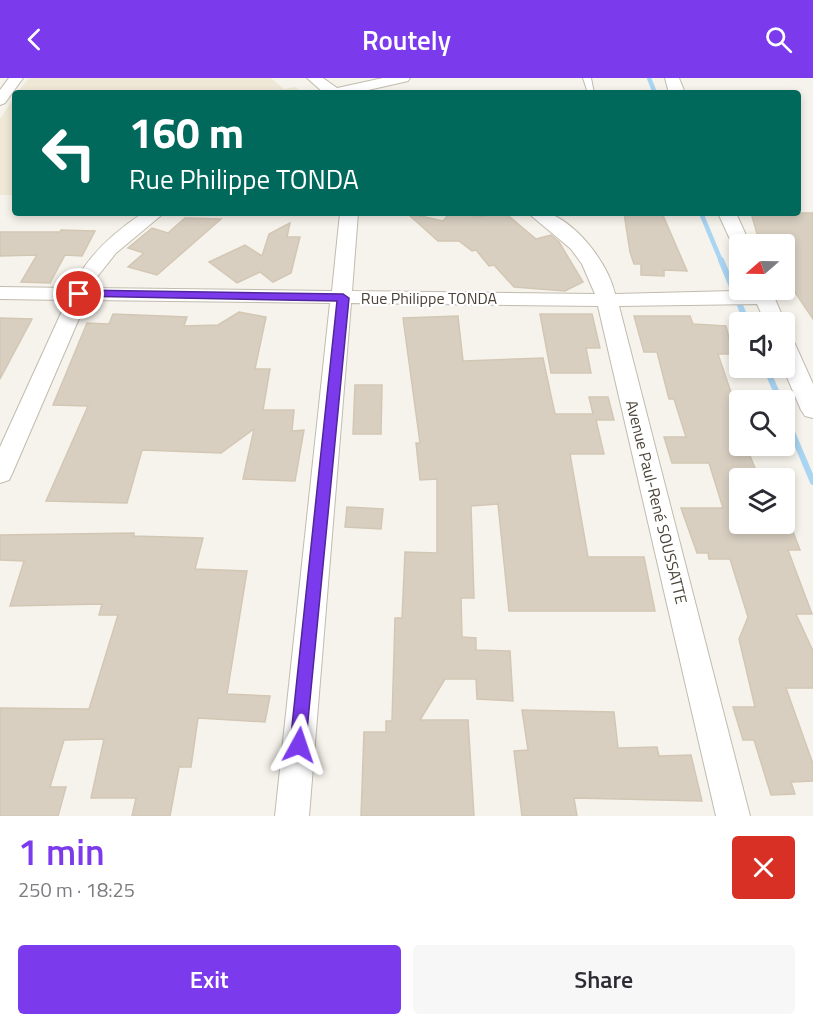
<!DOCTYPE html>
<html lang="en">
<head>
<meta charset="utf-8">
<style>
  body { margin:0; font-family:"Titillium Web",sans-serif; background:#f7f7f7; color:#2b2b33; height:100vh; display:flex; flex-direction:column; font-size:22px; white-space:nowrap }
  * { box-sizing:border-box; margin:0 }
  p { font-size:20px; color:#7c7c81 }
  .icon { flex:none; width:33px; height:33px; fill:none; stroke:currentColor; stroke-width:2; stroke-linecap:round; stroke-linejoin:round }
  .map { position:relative; height:738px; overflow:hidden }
  .details { display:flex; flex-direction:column; background:#fff; flex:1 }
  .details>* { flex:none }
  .banner { position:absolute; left:12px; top:12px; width:789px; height:126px; border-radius:6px; box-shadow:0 3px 9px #0003; background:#00695c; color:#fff; overflow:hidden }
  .needle { width:39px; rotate:250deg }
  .fabs { position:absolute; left:729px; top:156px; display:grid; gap:12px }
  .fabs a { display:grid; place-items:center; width:66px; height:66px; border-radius:6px; background:#fff; box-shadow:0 3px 9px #0003; font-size:30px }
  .pin { position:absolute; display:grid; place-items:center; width:51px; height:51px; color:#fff; margin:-26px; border:3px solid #fff; border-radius:50%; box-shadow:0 2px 6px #0007 }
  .me { position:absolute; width:66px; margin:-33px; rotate:5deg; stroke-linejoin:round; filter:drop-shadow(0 0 4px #0008) }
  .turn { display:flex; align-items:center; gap:21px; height:126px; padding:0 18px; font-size:27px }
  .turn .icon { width:78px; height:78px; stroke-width:2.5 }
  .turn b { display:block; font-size:42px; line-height:51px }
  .round { display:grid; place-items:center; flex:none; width:63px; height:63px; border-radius:6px; background:#f7f7f7 }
  .head { display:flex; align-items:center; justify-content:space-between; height:102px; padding:0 18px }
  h1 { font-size:36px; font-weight:600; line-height:45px; color:#7c3aed }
  .action { display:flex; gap:12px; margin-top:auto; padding:12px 18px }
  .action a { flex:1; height:69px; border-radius:6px; background:#7c3aed; color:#fff; font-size:24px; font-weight:600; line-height:69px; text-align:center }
  .action a+a { background:#f7f7f7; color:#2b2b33 }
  header { display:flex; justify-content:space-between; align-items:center; height:78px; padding:0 18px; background:#7c3aed; color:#fff; font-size:27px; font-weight:600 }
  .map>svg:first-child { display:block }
  .education { fill:#efe8d6 }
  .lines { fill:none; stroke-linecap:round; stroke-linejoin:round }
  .stream-far1 { stroke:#a9d4f2; stroke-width:4.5 }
  .stream { stroke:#a9d4f2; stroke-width:6 }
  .building { fill:#d8cfc1; stroke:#d3c7b4; stroke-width:1.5 }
  .lane-casing { stroke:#c2bbae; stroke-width:2 }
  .street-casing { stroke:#c2bbae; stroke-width:2 }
  .lane { fill:#fff; fill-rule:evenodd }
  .street { fill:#fff; fill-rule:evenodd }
  .route { fill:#7c3aed; stroke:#51269a; stroke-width:1.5 }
  .labels { text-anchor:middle; stroke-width:4.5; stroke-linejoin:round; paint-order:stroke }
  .street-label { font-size:16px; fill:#4b4439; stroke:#fff }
</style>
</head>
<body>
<header><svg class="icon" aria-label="back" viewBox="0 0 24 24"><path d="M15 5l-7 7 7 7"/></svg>Routely<svg class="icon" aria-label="search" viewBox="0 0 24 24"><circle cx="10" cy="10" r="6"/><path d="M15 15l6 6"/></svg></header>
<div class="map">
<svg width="813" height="738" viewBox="0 0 813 738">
  <rect width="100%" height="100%" fill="#f6f3ec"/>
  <g class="education">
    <path d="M29 0H271L284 11 296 9 301 15H17Z"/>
    <path d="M15 18V117H0V41Z"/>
  </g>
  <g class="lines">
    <g class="stream-far1">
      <path d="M649 0 655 15"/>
      <path d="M701 135 721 183"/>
    </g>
    <g class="stream">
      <path d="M721 182 747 244"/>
      <path d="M766 290 780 322"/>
      <path d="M784 335 813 404"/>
    </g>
  </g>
  <g class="building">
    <path d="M407 135 443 143 450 135H466L476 139 505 135 536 161 551 157 559 164 583 204 565 213 514 209 494 187 489 188 476 172 472 173 459 163H438Z"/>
    <path d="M624 135H662L687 193 664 192V198L641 197V186H634L630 174Z"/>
    <path d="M751 135H813V241L784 198V166H760Z"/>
    <path d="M185 140 221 141 157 197 128 189 144 175 128 170 152 150 168 155Z"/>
    <path d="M290 145 287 159H300L291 195 273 204 260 194 237 205 209 184 245 167 262 178 269 156Z"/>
    <path d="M61 152 95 153 82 178 65 177 50 205 21 204 37 177 0 178V154H60Z"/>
    <path d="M239 234 266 239 255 291H270L263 332H294L292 353 304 352 295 403 243 401 254 351 221 375 142 372 127 425 46 423 88 328 53 327 87 245 109 246 113 236 187 239 184 248 218 247Z"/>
    <path d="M540 236H592L600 270H586L591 295H551Z"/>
    <path d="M458 238 463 283 543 280 555 336H593L589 319H608L614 342H596L604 376H570L588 479H644L655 533H509L498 426 471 428 474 520H461L462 559 476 560V572L510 573 513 623 477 621 476 601H445L420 642H468L474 738H361L364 654H386V643H392L395 540H402L405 474 437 475V401L420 402 416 365H420L403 240Z"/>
    <path d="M634 238H690L693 246 726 248 733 276H718L736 329H740V368H746L759 400H740V446H790L800 472H788L812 536H796L813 573V610H786L813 686V703L791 704 795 716 771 717 754 662H743L733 629H755L739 561 748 539 730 481H709L708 475H697L681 430H723L709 385H672L664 359H686L674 321H669L657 274H644Z"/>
    <path d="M0 240 32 241 0 301Z"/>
    <path d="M355 307H382L381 356H353Z"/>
    <path d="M347 429 383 431 381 451 345 449Z"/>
    <path d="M134 455V458L203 460 195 491 247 493 227 616 270 618 265 644 198 640 191 689H179L170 738H132L136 720H91L104 661 64 662 50 709H66L58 738H0V630L89 631 118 537H99L102 526 10 528 24 483 0 482V457Z"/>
    <path d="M522 632 614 634 618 670 657 669 659 678 691 677 702 723 574 720 577 738H522L514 673 528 672Z"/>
  </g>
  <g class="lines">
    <defs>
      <path id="lane" d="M583 0H591L594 15H588Z"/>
      <g id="street">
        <path d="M9 0H23L5 25 0 27V12Z"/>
        <path d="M307 0H323L337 10 383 0H410L408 3 355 15H324Z"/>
        <path d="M665 0H679L685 15H669Z"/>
        <path d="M143 135H164L116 175 97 199 92 210 332 213 340 135H358L352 213 595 216 582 186 571 171 528 135C535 135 545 133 551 136 580 149 608 186 615 216L771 212 785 244 784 245 765 244 757 226 619 228 750 738H716L598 228 351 225 309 738H275L330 225 87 222 12 396 9 402 0 405V369L67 222 0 221V209L72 210C87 178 114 154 143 135Z"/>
        <path d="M718 135H736L750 166H740V171L734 170Z"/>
        <path d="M784 259 792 261 795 266 813 306V340L805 338 801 332 783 290Z"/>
      </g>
    </defs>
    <use href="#lane" class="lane-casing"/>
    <use href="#street" class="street-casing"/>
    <use href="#lane" class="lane"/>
    <use href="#street" class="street"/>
  </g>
  <path class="route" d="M79 212 343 216 349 220 305 673 299 675 292 673 290 667 337 223 75 218 73 216Z"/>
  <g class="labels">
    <g class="street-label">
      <text x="429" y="226">Rue Philippe TONDA</text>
      <text transform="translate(657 424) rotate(76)" y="6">Avenue Paul-René SOUSSATTE</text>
    </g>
  </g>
</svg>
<div class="fabs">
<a><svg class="needle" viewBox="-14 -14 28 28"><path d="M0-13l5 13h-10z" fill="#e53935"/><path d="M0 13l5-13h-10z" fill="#7c7c81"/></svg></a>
<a><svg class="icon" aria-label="sound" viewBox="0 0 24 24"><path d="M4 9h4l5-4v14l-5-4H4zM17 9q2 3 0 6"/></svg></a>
<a><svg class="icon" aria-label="search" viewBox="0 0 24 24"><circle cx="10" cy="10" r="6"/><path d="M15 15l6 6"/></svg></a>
<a><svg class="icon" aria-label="layers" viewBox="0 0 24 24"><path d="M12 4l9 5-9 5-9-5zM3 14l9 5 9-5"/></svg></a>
</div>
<div class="pin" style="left:79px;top:216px;background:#d93025"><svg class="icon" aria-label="arrive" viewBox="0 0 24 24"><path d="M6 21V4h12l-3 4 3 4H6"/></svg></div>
<svg class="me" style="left:299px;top:667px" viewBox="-20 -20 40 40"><path d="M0-17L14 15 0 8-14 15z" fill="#7c3aed" stroke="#fff" stroke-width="4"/></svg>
<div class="banner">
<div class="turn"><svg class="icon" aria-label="left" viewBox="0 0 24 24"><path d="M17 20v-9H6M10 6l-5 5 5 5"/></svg><div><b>160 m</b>Rue Philippe TONDA</div></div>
</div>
</div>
<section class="details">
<div class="head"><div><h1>1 min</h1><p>250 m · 18:25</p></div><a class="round" style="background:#d93025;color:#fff"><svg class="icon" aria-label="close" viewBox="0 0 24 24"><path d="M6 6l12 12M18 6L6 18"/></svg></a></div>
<div class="action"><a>Exit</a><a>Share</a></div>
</section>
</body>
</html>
